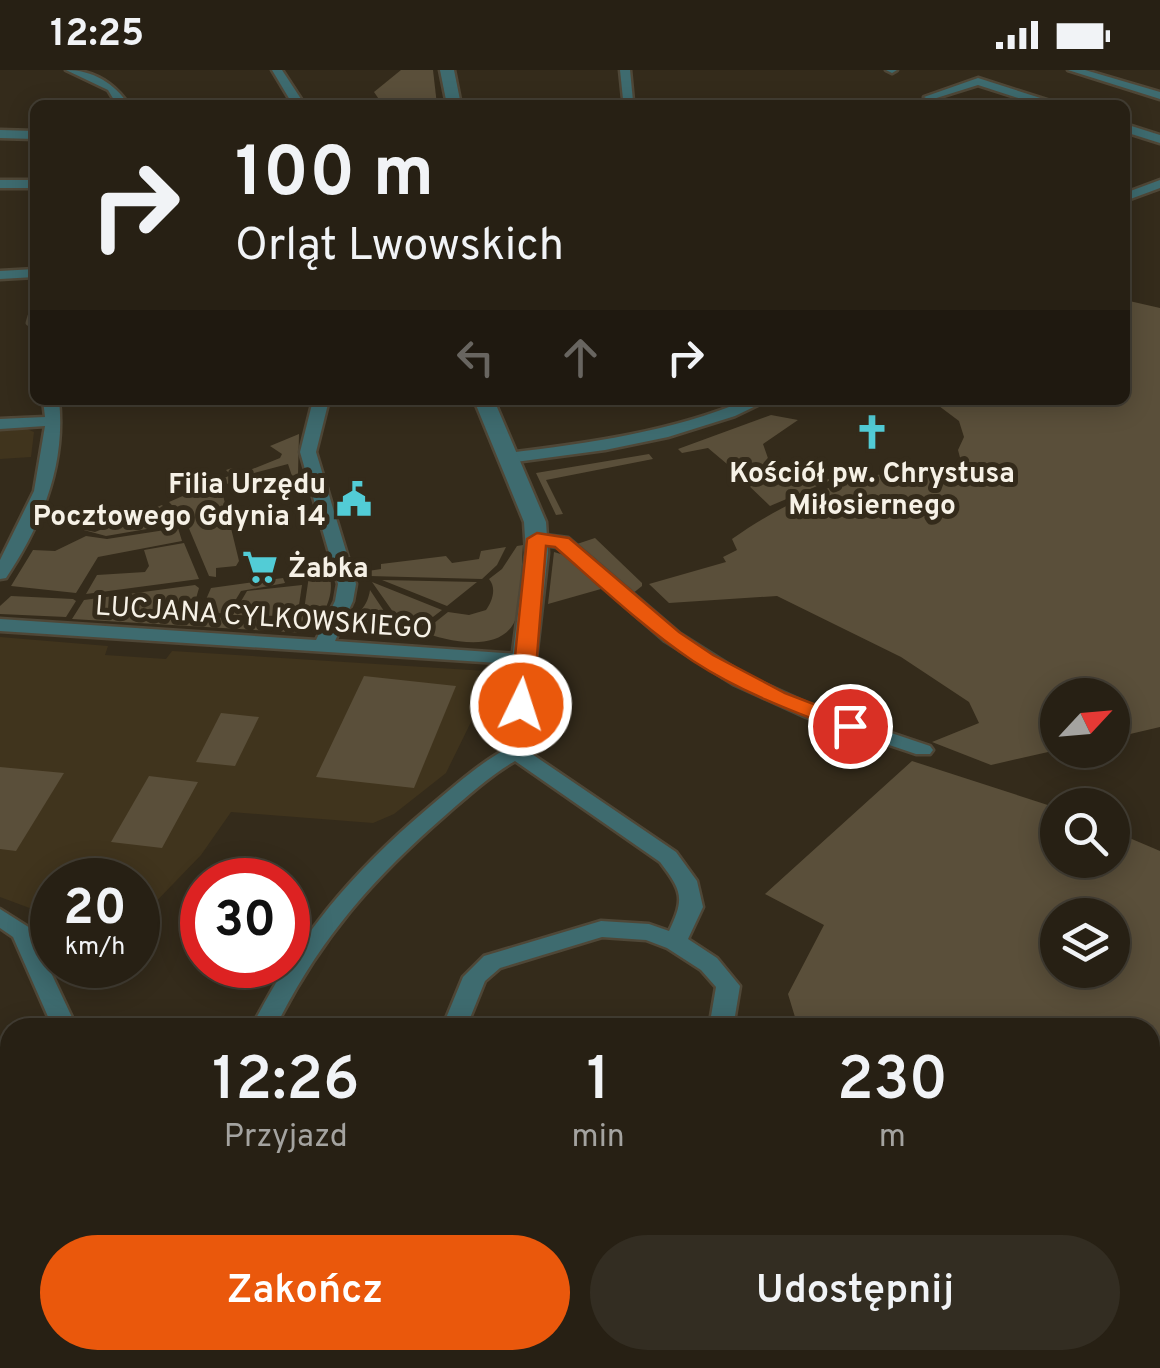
<!DOCTYPE html>
<html lang="pl">
<head>
<meta charset="utf-8">
<style>
  body { margin:0; font-family:Overpass,sans-serif; background:#332d22; color:#f1f3f6; height:100vh; display:flex; flex-direction:column; font-size:38px; white-space:nowrap }
  * { box-sizing:border-box; margin:0 }
  p { font-size:32px; color:#a4a3a0 }
  .icon { flex:none; width:55px; height:55px; fill:none; stroke:currentColor; stroke-width:2; stroke-linecap:round; stroke-linejoin:round }
  .map { position:relative; flex:1; overflow:hidden }
  .details { position:absolute; left:0px; top:948px; width:1160px; height:352px; display:flex; flex-direction:column; background:#272014; border-radius:30px 30px 0 0; box-shadow:0 5px 25px #0003,0 0 0 2px #433e34 }
  .details>* { flex:none }
  .banner { position:absolute; left:30px; top:30px; width:1100px; height:305px; border-radius:15px; box-shadow:0 5px 25px #0003,0 0 0 2px #433e34; background:#272014; color:#f1f3f6; overflow:hidden }
  .needle { width:65px; rotate:64deg }
  .tools { position:absolute; left:1040px; top:608px; display:grid; gap:20px }
  .tools a { display:grid; place-items:center; width:90px; height:90px; border-radius:50%; background:#272014; box-shadow:0 5px 25px #0003,0 0 0 2px #433e34; font-size:50px }
  .speed { position:absolute; left:30px; top:788px; display:flex; gap:20px; font-size:50px; font-weight:700; text-align:center }
  .speed>* { display:grid; place-content:center; width:130px; height:130px; border-radius:50%; background:#272014; box-shadow:0 5px 25px #0003,0 0 0 2px #433e34; line-height:1 }
  .speed small { font-size:25px; font-weight:400 }
  .speed .limit { border:15px solid #d22; background:#fff; color:#111 }
  .pin { position:absolute; display:grid; place-items:center; width:85px; height:85px; color:#fff; margin:-42px; border:5px solid #fff; border-radius:50%; box-shadow:0 2px 10px #0007 }
  .me { position:absolute; width:110px; margin:-55px; rotate:4deg; stroke-linejoin:round; filter:drop-shadow(0 0 8px #0008) }
  .turn { display:flex; align-items:center; gap:35px; height:210px; padding:0 40px; font-size:45px }
  .turn .icon { width:130px; height:130px; stroke-width:2.5 }
  .turn b { display:block; font-size:70px; line-height:85px }
  .lanes { display:flex; align-items:center; height:95px; padding:0 40px; background:#0003; justify-content:center; gap:50px; direction:ltr }
  .lanes .off { opacity:.35 }
  .eta { display:flex; justify-content:space-evenly; align-items:center; height:170px; text-align:center }
  .eta b { font-size:60px; font-weight:600; line-height:70px }
  .cta { display:flex; gap:20px; margin-top:auto; padding:20px 40px }
  .cta a { flex:1; height:115px; border-radius:60px; background:#ea580c; color:#fff; font-size:40px; font-weight:600; line-height:115px; text-align:center }
  .cta a+a { background:#332d22; color:#f1f3f6 }
  .status { display:flex; justify-content:space-between; align-items:center; height:70px; padding:0 50px; background:#272014; direction:ltr }
  .status svg { height:28px; fill:currentColor }
  .map>svg:first-child { display:block }
  .built { fill:#40341d }
  .green { fill:#5a4f3a; fill-rule:evenodd }
  .lines { fill:none; stroke-linecap:round; stroke-linejoin:round }
  .minor-casing { stroke:#4f4737; stroke-width:5 }
  .tertiary-casing { stroke:#4f4737; stroke-width:5 }
  .minor { fill:#3e6b6f; fill-rule:evenodd }
  .tertiary { fill:#3e6b6f; fill-rule:evenodd }
  .route { fill:#ea580c; stroke:#983908; stroke-width:2.5 }
  .labels { text-anchor:middle; stroke-width:10; stroke-linejoin:round; paint-order:stroke }
  .poi-label { font-size:28px; font-weight:bold; fill:#f6f1e6; stroke:#342b1b }
  .street-label { font-size:28px; fill:#f6f1e6; stroke:#342b1b }
</style>
</head>
<body>
<div class="status"><b>12:25</b><svg viewBox="0 0 49 12"><path d="M0 12V9h3v3zM5 12V6h3v6zM10 12V3h3v9zM15 12V0h3v12zM26 1h20v11H26zM47 4h2v5h-2z"/></svg></div>
<div class="map">
<svg width="1160" height="1298" viewBox="0 0 1160 1298">
  <rect width="100%" height="100%" fill="#342b1b"/>
  <g class="built">
    <path d="M27 359 34 362 31 387 0 389V361Z"/>
    <path d="M0 567 108 576 105 585 166 589 172 581 486 601 493 607 446 703 394 744 373 753 231 742 201 785 146 842H138V810H52V843H43L0 827Z"/>
  </g>
  <g class="green">
    <path d="M401 0H433L437 35H383L374 22Z"/>
    <path d="M1125 230 1160 238V657L1113 668 1112 625H1058L1057 680 991 695 932 672 979 653 969 632 901 587 777 526 669 533 649 514 726 492 723 487 737 480 732 469C807 416 871 400 962 395L958 380 964 367 959 351 931 330H1125Z"/>
    <path d="M771 345 798 350 763 374 770 394 733 399 708 378 682 383 678 379Z"/>
    <path d="M299 364 298 404 292 406 288 394 243 406 221 417 239 491 236 496 216 498V507L209 506 185 449 169 432 231 405 226 400 232 398 245 402 280 388 282 384 270 376Z"/>
    <path d="M649 384 653 389 546 410 563 444 556 445 536 403Z"/>
    <path d="M789 404 818 411 836 408 770 436 744 411Z"/>
    <path d="M162 435 176 454 106 466 80 459 95 462Z"/>
    <path d="M178 458 182 471 98 487 76 523 11 516 33 480 55 481 86 466 107 469Z"/>
    <path d="M595 468 642 513V516L632 524 577 474Z"/>
    <path d="M184 473 199 509 86 524 97 505 145 502 149 496 144 480Z"/>
    <path d="M523 475C521 498 523 524 517 545 506 586 446 571 423 562L448 542 469 545 486 540C492 532 497 518 489 509L502 499 517 476Z"/>
    <path d="M506 477 497 495 482 509 369 506 368 501 381 499V494L446 486 452 493 479 489 481 481Z"/>
    <path d="M554 482 564 485 601 519 548 534Z"/>
    <path d="M328 502C337 522 324 549 306 563L72 549 84 530 195 515 199 518 191 546 278 551 304 540 309 506Z"/>
    <path d="M283 508 285 513 241 521 227 544 201 541 211 518Z"/>
    <path d="M382 510 477 512 447 536Z"/>
    <path d="M372 512 442 540 416 560 412 554 403 556Z"/>
    <path d="M302 515 299 535 286 546 233 545 247 521Z"/>
    <path d="M370 520 396 559 391 566 378 568 376 564 346 561C353 544 367 541 370 520Z"/>
    <path d="M11 526 73 529 76 531 66 547 0 544V536Z"/>
    <path d="M364 606 456 616 414 718 316 707Z"/>
    <path d="M221 643 259 647 235 696 196 692Z"/>
    <path d="M912 691 1057 738 1058 790H1112L1113 761 1160 781V1298H890L888 1290H1150V958L798 957 788 924 824 855 765 824ZM1058 845H1112V900H1058Z"/>
    <path d="M0 697 64 703 16 781 0 779Z"/>
    <path d="M149 706 198 712 162 778 111 772Z"/>
    <path d="M145 1290H618L630 1298H140Z"/>
  </g>
  <g class="lines">
    <defs>
      <g id="minor">
        <path d="M66 0C93 0 114 13 129 35H117L108 20Z"/>
        <path d="M272 0H282L305 35H293Z"/>
        <path d="M620 0H630L633 31 623 29Z"/>
        <path d="M886 0H897L892 3Z"/>
        <path d="M1068 0H1085L1160 22V29Z"/>
        <path d="M978 8 1056 33 1058 35H1040L978 15 930 30 924 27Z"/>
        <path d="M1125 54 1160 65V73L1125 62Z"/>
        <path d="M0 60 35 61V69L0 68Z"/>
        <rect x="0" y="110" width="35" height="8"/>
        <path d="M1160 110V118L1125 131V123Z"/>
        <path d="M35 199V207L0 209V201Z"/>
        <path d="M35 245V257L28 253 30 246Z"/>
        <path d="M43 330H59C66 395 42 454 6 508L0 509V490L34 421 45 356 0 359V349L45 347Z"/>
        <path d="M313 330H329L316 382 356 514 353 531 335 571 531 585 534 589 526 680 676 782 697 811 703 837 688 869 717 888 740 916 733 958H709L716 917 701 900 667 878 646 870 602 867 500 898 485 911 466 958H442L463 907 484 886 601 851 649 854 669 861C685 828 682 821 660 792L515 691C491 705 470 724 448 743 373 808 320 868 275 958H251C297 869 349 805 427 739 452 718 477 695 506 679L514 594 0 561V549L316 570 335 531 338 514 300 382Z"/>
        <path d="M747 330H768L735 346 668 367 605 380 508 393 500 388 508 383C590 373 670 362 747 330Z"/>
        <path d="M537 464 568 468 679 563 747 606 820 639 930 676 933 680 930 684H916L806 647 733 614 665 571 557 477 531 473 528 469Z"/>
        <path d="M0 839 30 858 77 958H53L13 867 0 858Z"/>
        <path d="M10 1206V1241L0 1245V1209Z"/>
        <path d="M110 1290H141L138 1298H106Z"/>
      </g>
      <g id="tertiary">
        <path d="M440 0H454L461 35H447Z"/>
        <path d="M474 330H494L546 452 548 483 536 589 524 596 512 589 526 483 524 452Z"/>
      </g>
    </defs>
    <use href="#minor" class="minor-casing"/>
    <use href="#tertiary" class="tertiary-casing"/>
    <use href="#minor" class="minor"/>
    <use href="#tertiary" class="tertiary"/>
  </g>
  <path class="route" d="M537 463 569 468 679 562 713 585 785 623 858 651 861 656 850 662 842 660C791 641 739 621 693 591 644 558 600 516 555 477L546 476 533 635 529 640H513L510 635 527 469Z"/>
  <defs>
    <symbol id="church-bare" viewBox="-9 -9 18 18"><path d="M-1.2-6h2.4v3.5h3.3v2.4h-3.3V6h-2.4V-.1h-3.3v-2.4h3.3Z" fill="#52ccd6" stroke="#342b1b" stroke-width="2.5" paint-order="stroke"/></symbol>
    <symbol id="civic-bare" viewBox="-9 -9 18 18"><path d="M-.6-6.5H3V-4.5H.6V-3L4-1V1h2V6H-6V1h2V-1L-.6-3ZM-1.2 2.5V6h2.4V2.5Z" fill="#52ccd6" stroke="#342b1b" stroke-width="2.5" paint-order="stroke"/></symbol>
    <symbol id="supermarket-bare" viewBox="-9 -9 18 18"><path d="M-6-5.5h2.5l.6 2H6L4.5 2H-2.5L-4.4-4H-6ZM-1.5 3.2a1.3 1.3 0 1 0 .1 0ZM3 3.2a1.3 1.3 0 1 0 .1 0Z" fill="#52ccd6" stroke="#342b1b" stroke-width="2.5" paint-order="stroke"/></symbol>
  </defs>
  <g fill-rule="evenodd">
    <use href="#church-bare" x="847" y="337" width="50" height="50"/>
    <use href="#civic-bare" x="329" y="404" width="50" height="50"/>
    <use href="#supermarket-bare" x="235" y="472" width="50" height="50"/>
  </g>
  <g class="labels">
    <g class="poi-label">
      <text x="872" y="412">Kościół pw. Chrystusa<tspan x="872" dy="32">Miłosiernego</tspan></text>
      <text x="326" y="423" text-anchor="end">Filia Urzędu<tspan x="326" dy="32">Pocztowego Gdynia 14</tspan></text>
      <text x="288" y="507" text-anchor="start">Żabka</text>
    </g>
    <g class="street-label">
      <text transform="translate(264 546) rotate(4)" y="10">LUCJANA CYLKOWSKIEGO</text>
    </g>
  </g>
</svg>
<div class="tools">
<a><svg class="needle" viewBox="-14 -14 28 28"><path d="M0-13l5 13h-10z" fill="#e53935"/><path d="M0 13l5-13h-10z" fill="#a4a3a0"/></svg></a>
<a><svg class="icon" aria-label="search" viewBox="0 0 24 24"><circle cx="10" cy="10" r="6"/><path d="M15 15l6 6"/></svg></a>
<a><svg class="icon" aria-label="layers" viewBox="0 0 24 24"><path d="M12 4l9 5-9 5-9-5zM3 14l9 5 9-5"/></svg></a>
</div>
<div class="speed"><div>20<small>km/h</small></div><div class="limit">30</div></div>
<div class="pin" style="left:850px;top:656px;background:#d93025"><svg class="icon" aria-label="arrive" viewBox="0 0 24 24"><path d="M6 21V4h12l-3 4 3 4H6"/></svg></div>
<svg class="me" style="left:521px;top:635px" viewBox="-20 -20 40 40"><circle r="17" fill="#ea580c" stroke="#fff" stroke-width="3"/><path d="M0-11L8 9 0 5-8 9z" fill="#fff"/></svg>
<div class="banner">
<div class="turn"><svg class="icon" aria-label="right" viewBox="0 0 24 24"><path d="M7 20v-9h11M14 6l5 5-5 5"/></svg><div><b>100 m</b>Orląt Lwowskich</div></div>
<div class="lanes"><svg class="icon off" aria-label="left" viewBox="0 0 24 24"><path d="M17 20v-9H6M10 6l-5 5 5 5"/></svg><svg class="icon off" aria-label="ahead" viewBox="0 0 24 24"><path d="M12 20V5M6 11l6-6 6 6"/></svg><svg class="icon" aria-label="right" viewBox="0 0 24 24"><path d="M7 20v-9h11M14 6l5 5-5 5"/></svg></div>
</div>
<section class="details">
<div class="eta">
<div><b>12:26</b><p>Przyjazd</p></div>
<div><b>1</b><p>min</p></div>
<div><b>230</b><p>m</p></div>
</div>
<div class="cta"><a>Zakończ</a><a>Udostępnij</a></div>
</section>
</div>
</body>
</html>
